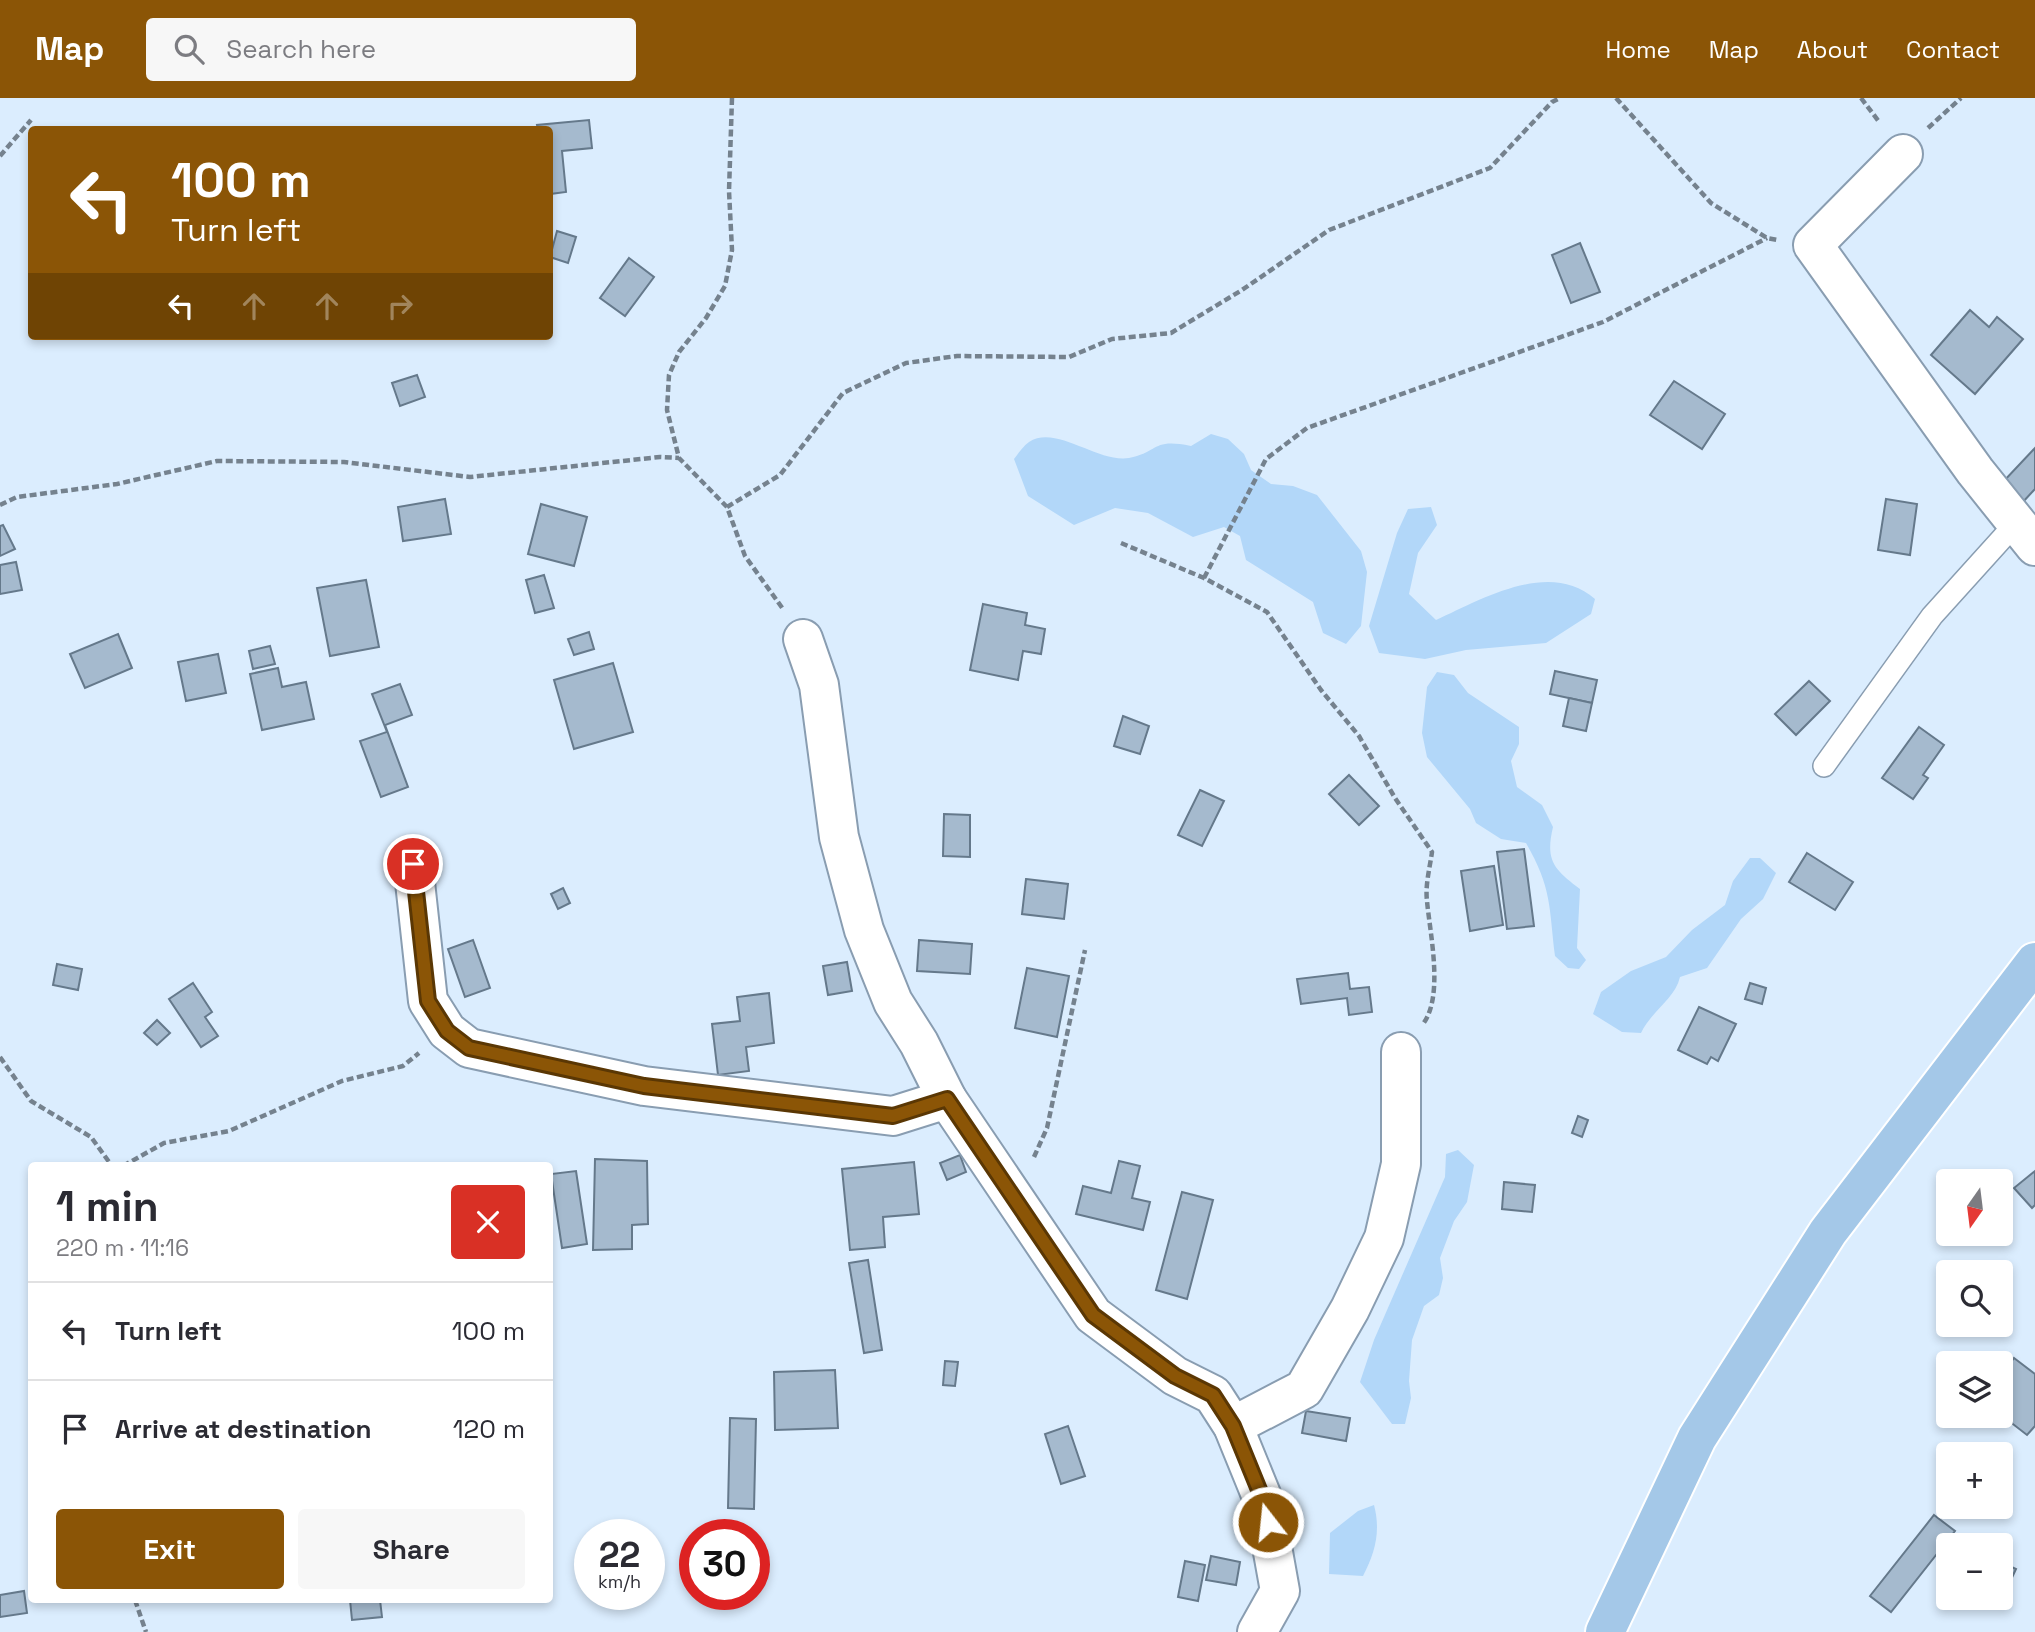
<!DOCTYPE html>
<html lang="en">
<head>
<meta charset="utf-8">
<style>
  body { margin:0; font-family:"Space Grotesk",sans-serif; background:#f7f7f7; color:#2b2b33; height:100vh; display:flex; flex-direction:column; font-size:26px; white-space:nowrap }
  * { box-sizing:border-box; margin:0 }
  p { font-size:23px; color:#7c7c81 }
  .icon { flex:none; width:38px; height:38px; fill:none; stroke:currentColor; stroke-width:2; stroke-linecap:round; stroke-linejoin:round }
  .map { position:relative; flex:1; overflow:hidden }
  .details { position:absolute; left:28px; top:1064px; width:525px; height:441px; display:flex; flex-direction:column; background:#fff; border-radius:7px; box-shadow:0 4px 10px #0003 }
  .details>* { flex:none }
  .guide { position:absolute; left:28px; top:28px; width:525px; height:214px; border-radius:7px; box-shadow:0 4px 10px #0003; background:#8b5506; color:#fff; overflow:hidden }
  .needle { width:46px; rotate:194deg }
  .controls { position:absolute; left:1936px; top:1071px; display:grid; gap:14px }
  .controls a { display:grid; place-items:center; width:77px; height:77px; border-radius:7px; background:#fff; box-shadow:0 4px 10px #0003; font-size:35px }
  .speed { position:absolute; left:574px; top:1421px; display:flex; gap:14px; font-size:35px; font-weight:700; text-align:center }
  .speed>* { display:grid; place-content:center; width:91px; height:91px; border-radius:50%; background:#fff; box-shadow:0 4px 10px #0003; line-height:1 }
  .speed small { font-size:18px; font-weight:400 }
  .speed .limit { border:10px solid #d22; background:#fff; color:#111 }
  .pin { position:absolute; display:grid; place-items:center; width:60px; height:60px; color:#fff; margin:-30px; border:4px solid #fff; border-radius:50%; box-shadow:0 2px 7px #0007 }
  .me { position:absolute; width:77px; margin:-38px; rotate:344deg; stroke-linejoin:round; filter:drop-shadow(0 0 5px #0008) }
  .turn { display:flex; align-items:center; gap:24px; height:147px; padding:0 28px; font-size:32px }
  .turn .icon { width:91px; height:91px; stroke-width:2.5 }
  .turn b { display:block; font-size:49px; line-height:60px }
  .lanes { display:flex; align-items:center; height:66px; padding:0 28px; background:#0003; justify-content:center; gap:35px; direction:ltr }
  .lanes .off { opacity:.35 }
  .round { display:grid; place-items:center; flex:none; width:74px; height:74px; border-radius:7px; background:#f7f7f7 }
  .overview { display:flex; align-items:center; justify-content:space-between; height:119px; padding:0 28px }
  h1 { font-size:42px; font-weight:800; line-height:52px }
  .button { display:flex; gap:14px; margin-top:auto; padding:14px 28px }
  .button a { flex:1; height:80px; border-radius:7px; background:#8b5506; color:#fff; font-size:28px; font-weight:800; line-height:80px; text-align:center }
  .button a+a { background:#f7f7f7; color:#2b2b33 }
  ul { padding:0; list-style:none }
  li { display:flex; align-items:center; gap:21px; height:98px; padding:0 28px; border-top:2px solid #e1e1e2 }
  li div { flex:1 }
  li b { display:block; font-size:26px }
  li em { font-style:normal }
  header { display:flex; align-items:center; gap:42px; box-sizing:border-box; height:98px; padding:0 35px; background:#8b5506; color:#fff }
  header strong { font-size:33px }
  nav { display:flex; gap:38px; margin-inline-start:auto; font-size:24px }
  .search { width:490px; height:63px; background:#f7f7f7; display:flex; align-items:center; gap:18px; box-sizing:border-box; padding:0 24px; border-radius:7px; color:#7c7c81; font-size:26px }
  .map>svg:first-child { display:block }
  .green { fill:#b2d7f9 }
  .building { fill:#a5bace; stroke:#65798b; stroke-width:2 }
  .lines { fill:none; stroke-linecap:round; stroke-linejoin:round }
  .service-casing { stroke:#899db1; stroke-width:24 }
  .minor-casing { stroke:#899db1; stroke-width:42 }
  .primary-casing { stroke:#fff; stroke-width:42 }
  .path { stroke:#75828e; stroke-width:4.5; stroke-dasharray:7 3.5; stroke-linecap:butt }
  .service { stroke:#fff; stroke-width:21 }
  .minor { stroke:#fff; stroke-width:38 }
  .primary { stroke:#a4c8e8; stroke-width:38 }
  .route-casing { stroke:#5a3704; stroke-width:18 }
  .route { stroke:#8b5506; stroke-width:12 }
</style>
</head>
<body>
<header>
<strong>Map</strong>
<div class="search"><svg class="icon" aria-label="search" viewBox="0 0 24 24"><circle cx="10" cy="10" r="6"/><path d="M15 15l6 6"/></svg>Search here</div>
<nav><a>Home</a><a>Map</a><a>About</a><a>Contact</a></nav>
</header>
<div class="map">
<svg width="2035" height="1534" viewBox="0 0 2035 1534">
  <rect width="100%" height="100%" fill="#dbedfe"/>
  <g class="green">
    <path d="M1211 336 1228 341 1244 356 1251 372 1271 386 1293 388 1317 397 1361 453 1367 474 1361 528 1346 546 1323 535 1313 504 1246 462 1240 438 1224 429 1193 439 1148 415 1115 410 1074 427 1028 398 1014 361C1018 356 1023 348 1029 344 1056 326 1097 365 1129 360 1160 354 1151 340 1191 348Z"/>
    <path d="M1431 409 1437 427 1418 455 1409 496 1436 522C1482 501 1550 461 1595 501L1591 516 1546 545 1466 552 1425 561 1379 555 1369 528 1397 435 1408 411Z"/>
    <path d="M1437 574 1454 577 1468 595 1519 629V646L1511 663 1517 689 1542 707 1553 729C1545 763 1554 771 1580 791L1577 850 1586 862 1579 871 1568 870 1555 858C1549 809 1552 790 1526 745L1501 741 1476 725 1470 711 1427 659 1422 635 1427 589Z"/>
    <path d="M1750 760H1760L1776 775 1763 801 1741 821 1707 870 1680 879C1675 901 1652 912 1641 935L1622 934 1593 916 1601 894 1631 873 1666 859 1692 832 1725 807 1733 783Z"/>
    <path d="M1458 1052 1474 1067 1467 1104 1454 1123 1440 1160 1443 1180 1439 1197 1424 1208 1412 1242 1409 1283 1411 1300 1405 1326H1392L1360 1284 1374 1242 1445 1079 1446 1056Z"/>
    <path d="M1374 1407C1381 1434 1375 1454 1363 1478L1329 1476 1330 1435 1358 1413Z"/>
  </g>
  <g class="building">
    <path d="M589 22 592 50 562 53 566 94 550 96V32H538L537 27Z"/>
    <path d="M557 133 576 139 568 165 550 159Z"/>
    <path d="M1580 145 1600 194 1571 205 1552 157Z"/>
    <path d="M629 160 654 179 625 218 600 200Z"/>
    <path d="M1970 212 1989 229 1997 219 2023 241 1975 296 1931 257Z"/>
    <path d="M417 277 425 299 400 308 392 285Z"/>
    <path d="M1674 283 1725 316 1702 351 1650 317Z"/>
    <path d="M2035 350V391L2022 405 2002 385Z"/>
    <path d="M445 401 451 436 403 443 398 409Z"/>
    <path d="M1886 401 1917 406 1910 457 1878 452Z"/>
    <path d="M541 406 587 419 574 468 528 456Z"/>
    <path d="M3 427 15 451 0 458V428Z"/>
    <path d="M16 464 22 492 0 496V467Z"/>
    <path d="M544 477 554 510 535 515 526 482Z"/>
    <path d="M366 482 379 549 330 558 317 490Z"/>
    <path d="M983 506 1027 515 1025 527 1045 531 1041 556 1023 553 1018 582 970 572Z"/>
    <path d="M589 534 594 551 574 557 568 541Z"/>
    <path d="M118 536 132 570 85 590 70 556Z"/>
    <path d="M270 548 275 566 253 571 249 553Z"/>
    <path d="M218 556 226 595 186 603 178 564Z"/>
    <path d="M613 565 633 634 574 651 554 582Z"/>
    <path d="M278 570 282 589 306 584 314 621 262 632 250 576Z"/>
    <path d="M1555 573 1597 582 1592 605 1550 596Z"/>
    <path d="M1809 583 1830 603 1796 637 1775 616Z"/>
    <path d="M400 586 412 617 385 627 408 689 381 699 360 643 387 634 372 596Z"/>
    <path d="M1569 600 1592 605 1586 633 1563 628Z"/>
    <path d="M1123 618 1149 628 1140 656 1114 648Z"/>
    <path d="M1919 629 1944 647 1923 677 1928 680 1913 701 1882 680Z"/>
    <path d="M1349 677 1379 708 1359 727 1329 696Z"/>
    <path d="M1200 692 1224 703 1202 748 1178 737Z"/>
    <path d="M944 716 970 717V759L943 758Z"/>
    <path d="M1524 751 1534 828 1507 831 1497 754Z"/>
    <path d="M1807 755 1853 784 1835 812 1789 784Z"/>
    <path d="M1494 768 1503 827 1470 833 1461 773Z"/>
    <path d="M1026 781 1068 786 1064 821 1022 816Z"/>
    <path d="M563 790 570 805 558 811 551 796Z"/>
    <path d="M473 842 490 890 465 899 448 851Z"/>
    <path d="M919 842 972 846 970 876 917 873Z"/>
    <path d="M847 864 852 893 828 897 823 868Z"/>
    <path d="M57 866 82 871 78 892 53 887Z"/>
    <path d="M1027 870 1069 878 1057 939 1015 930Z"/>
    <path d="M1348 875 1350 891 1369 889 1372 914 1349 917 1347 900 1301 906 1297 881Z"/>
    <path d="M193 885 212 914 205 919 218 938 201 949 169 901Z"/>
    <path d="M1750 885 1766 890 1762 906 1745 901Z"/>
    <path d="M769 895 774 945 746 949 749 973 718 977 712 926 740 923 737 899Z"/>
    <path d="M1699 909 1736 926 1718 963 1711 959 1707 966 1678 952Z"/>
    <path d="M157 922 170 935 157 947 144 935Z"/>
    <path d="M1578 1018 1588 1022 1582 1039 1572 1035Z"/>
    <path d="M960 1057 966 1074 947 1082 940 1065Z"/>
    <path d="M595 1061 647 1063 648 1126 632 1127V1151L593 1152Z"/>
    <path d="M1119 1063 1140 1068 1132 1100 1150 1104 1143 1132 1076 1116 1083 1088 1111 1095Z"/>
    <path d="M914 1064 919 1116 883 1119 885 1149 850 1152 842 1071Z"/>
    <path d="M576 1073 587 1146 562 1150 551 1076Z"/>
    <path d="M2035 1073V1107L2032 1110 2014 1090Z"/>
    <path d="M1504 1084 1535 1087 1532 1114 1502 1111Z"/>
    <path d="M1182 1094 1213 1102 1187 1201 1156 1192Z"/>
    <path d="M868 1162 882 1252 864 1255 849 1165Z"/>
    <path d="M2014 1260 2035 1276V1328L2027 1337 2000 1316V1308L2011 1293 2000 1285V1277Z"/>
    <path d="M945 1263 958 1264 955 1288 943 1287Z"/>
    <path d="M835 1272 838 1330 775 1332 774 1274Z"/>
    <path d="M1306 1313 1350 1320 1346 1343 1302 1335Z"/>
    <path d="M730 1320 756 1321 754 1411 728 1410Z"/>
    <path d="M1068 1328 1085 1378 1061 1386 1045 1336Z"/>
    <path d="M1934 1417 1955 1433 1891 1514 1870 1498Z"/>
    <path d="M1211 1458 1240 1464 1236 1487 1206 1482Z"/>
    <path d="M1185 1463 1205 1467 1198 1503 1178 1499Z"/>
    <path d="M2005 1466 2016 1471 2009 1486 2000 1481Z"/>
    <path d="M24 1493 27 1515 0 1519V1497Z"/>
    <path d="M350 1502H380L382 1519 352 1522Z"/>
  </g>
  <g class="lines">
    <defs>
      <path id="service" d="M1824 668 1932 518 2016 425"/>
      <g id="minor">
        <path d="M1903 56 1813 147 1975 373 2035 448"/>
        <path d="M803 541 819 587 839 739 864 832 893 904 919 945 947 1001"/>
        <path d="M413 766 428 903 447 933 469 950 644 988 893 1018 947 1001 1093 1217 1175 1278 1213 1297 1233 1328 1264 1404 1280 1493 1257 1534"/>
        <path d="M1233 1328 1304 1291 1350 1211 1384 1140 1401 1066V954"/>
      </g>
      <path id="primary" d="M1605 1534 1697 1340 1828 1134 2035 864"/>
    </defs>
    <use href="#service" class="service-casing"/>
    <use href="#minor" class="minor-casing"/>
    <use href="#primary" class="primary-casing"/>
    <g class="path">
      <path d="M732 0 729 93 732 152 725 188 706 220 679 254 669 277 667 312 679 360 727 409 745 458 783 511"/>
      <path d="M1616 0 1711 105 1767 140 1778 142"/>
      <path d="M1861 0 1880 25"/>
      <path d="M1928 30 1961 0"/>
      <path d="M0 58 31 22"/>
      <path d="M0 407 17 399 117 386 217 363 344 364 470 379 660 359 679 360"/>
      <path d="M727 409 780 377 843 295 906 265 957 258 1069 259 1112 241 1171 235 1242 192 1329 132 1490 70 1552 4 1560 0"/>
      <path d="M1121 445 1204 480 1267 514 1321 592 1359 638 1395 700 1432 754C1430 769 1425 787 1427 803 1430 836 1444 898 1423 926"/>
      <path d="M1204 480 1266 361 1307 330 1603 224 1767 140"/>
      <path d="M0 959 31 1003 91 1039 112 1068"/>
      <path d="M1034 1059 1047 1030 1085 852"/>
      <path d="M123 1068 164 1045 229 1033 342 983 403 968 419 955"/>
      <path d="M135 1502 146 1534"/>
    </g>
    <use href="#service" class="service"/>
    <use href="#minor" class="minor"/>
    <use href="#primary" class="primary"/>
  </g>
  <g class="lines">
    <defs>
      <path id="route" d="M413 766 428 903 447 933 469 950 644 988 893 1018 947 1001 1093 1217 1175 1278 1213 1297 1233 1328 1264 1404 1268 1424"/>
    </defs>
    <use href="#route" class="route-casing"/>
    <use href="#route" class="route"/>
  </g>
</svg>
<div class="controls">
<a><svg class="needle" viewBox="-14 -14 28 28"><path d="M0-13l5 13h-10z" fill="#e53935"/><path d="M0 13l5-13h-10z" fill="#7c7c81"/></svg></a>
<a><svg class="icon" aria-label="search" viewBox="0 0 24 24"><circle cx="10" cy="10" r="6"/><path d="M15 15l6 6"/></svg></a>
<a><svg class="icon" aria-label="layers" viewBox="0 0 24 24"><path d="M12 4l9 5-9 5-9-5zM3 14l9 5 9-5"/></svg></a>
<a>+</a>
<a>−</a>
</div>
<div class="speed"><div>22<small>km/h</small></div><div class="limit">30</div></div>
<div class="pin" style="left:413px;top:766px;background:#d93025"><svg class="icon" aria-label="arrive" viewBox="0 0 24 24"><path d="M6 21V4h12l-3 4 3 4H6"/></svg></div>
<svg class="me" style="left:1268px;top:1424px" viewBox="-20 -20 40 40"><circle r="17" fill="#8b5506" stroke="#fff" stroke-width="3"/><path d="M0-11L8 9 0 5-8 9z" fill="#fff"/></svg>
<div class="guide">
<div class="turn"><svg class="icon" aria-label="left" viewBox="0 0 24 24"><path d="M17 20v-9H6M10 6l-5 5 5 5"/></svg><div><b>100 m</b>Turn left</div></div>
<div class="lanes"><svg class="icon" aria-label="left" viewBox="0 0 24 24"><path d="M17 20v-9H6M10 6l-5 5 5 5"/></svg><svg class="icon off" aria-label="ahead" viewBox="0 0 24 24"><path d="M12 20V5M6 11l6-6 6 6"/></svg><svg class="icon off" aria-label="ahead" viewBox="0 0 24 24"><path d="M12 20V5M6 11l6-6 6 6"/></svg><svg class="icon off" aria-label="right" viewBox="0 0 24 24"><path d="M7 20v-9h11M14 6l5 5-5 5"/></svg></div>
</div>
<section class="details">
<div class="overview"><div><h1>1 min</h1><p>220 m · 11:16</p></div><a class="round" style="background:#d93025;color:#fff"><svg class="icon" aria-label="close" viewBox="0 0 24 24"><path d="M6 6l12 12M18 6L6 18"/></svg></a></div>
<ul>
<li><svg class="icon" aria-label="left" viewBox="0 0 24 24"><path d="M17 20v-9H6M10 6l-5 5 5 5"/></svg><div><b>Turn left</b></div><em>100 m</em></li>
<li><svg class="icon" aria-label="arrive" viewBox="0 0 24 24"><path d="M6 21V4h12l-3 4 3 4H6"/></svg><div><b>Arrive at destination</b></div><em>120 m</em></li>
</ul>
<div class="button"><a>Exit</a><a>Share</a></div>
</section>
</div>
</body>
</html>
